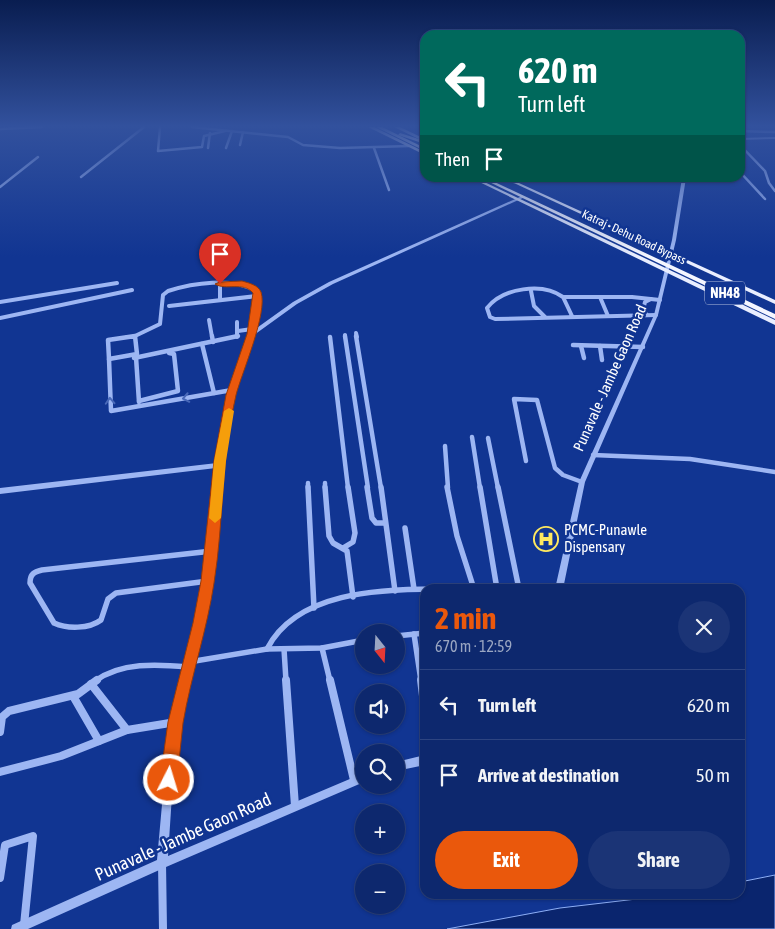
<!DOCTYPE html>
<html lang="en">
<head>
<meta charset="utf-8">
<style>
  body { margin:0; font-family:"Asap Condensed",sans-serif; background:#1b3476; color:#f1f3f6; height:100vh; display:flex; flex-direction:column; font-size:19px; white-space:nowrap }
  * { box-sizing:border-box; margin:0 }
  p { font-size:16px; color:#9aa6c2 }
  .icon { flex:none; width:28px; height:28px; fill:none; stroke:currentColor; stroke-width:2; stroke-linecap:round; stroke-linejoin:round }
  .map { position:relative; flex:1; overflow:hidden }
  .side { position:absolute; left:420px; top:584px; width:325px; height:315px; display:flex; flex-direction:column; background:#0d286e; border-radius:15px; box-shadow:0 1px 4px #0004,0 0 0 1px #2d4481 }
  .side>* { flex:none }
  .banner { position:absolute; left:420px; top:30px; width:325px; height:152px; border-radius:15px; box-shadow:0 1px 4px #0004,0 0 0 1px #2d4481; background:#00695c; color:#fff; overflow:hidden }
  .needle { width:32px; rotate:162deg }
  .controls { position:absolute; left:355px; top:624px; display:grid; gap:10px }
  .controls a { display:grid; place-items:center; width:50px; height:50px; border-radius:50%; background:#0d286e; box-shadow:0 1px 4px #0004,0 0 0 1px #2d4481; font-size:25px }
  .pin { position:absolute; display:grid; place-items:center; width:42px; height:42px; color:#fff; margin:-51px -21px; border-radius:50% 50% 50% 0; rotate:-45deg; box-shadow:0 0 5px #0007 }
  .pin .icon { rotate:45deg }
  .me { position:absolute; width:55px; margin:-28px; rotate:5deg; stroke-linejoin:round; filter:drop-shadow(0 0 4px #0008) }
  .turn { display:flex; align-items:center; gap:18px; height:105px; padding:0 15px; font-size:22px }
  .turn .icon { width:65px; height:65px; stroke-width:2.5 }
  .turn b { display:block; font-size:35px; line-height:42px }
  .then { display:flex; align-items:center; height:48px; padding:0 15px; background:#0003; gap:10px; font-size:19px }
  .round { display:grid; place-items:center; flex:none; width:52px; height:52px; border-radius:26px; background:#1b3476 }
  .head { display:flex; align-items:center; justify-content:space-between; height:85px; padding:0 15px }
  h1 { font-size:30px; font-weight:700; line-height:38px; color:#ea580c }
  .action { display:flex; gap:10px; margin-top:auto; padding:10px 15px }
  .action a { flex:1; height:58px; border-radius:30px; background:#ea580c; color:#fff; font-size:20px; font-weight:700; line-height:58px; text-align:center }
  .action a+a { background:#1b3476; color:#f1f3f6 }
  ul { padding:0; list-style:none }
  li { display:flex; align-items:center; gap:15px; height:70px; padding:0 15px; border-top:1px solid #2d4481 }
  li div { flex:1 }
  li b { display:block; font-size:19px }
  li em { font-style:normal }
  .map>svg:first-child { display:block }
  .water { fill:#0a256e; stroke:#8eaff6 }
  .lines { fill:none; stroke-linecap:round; stroke-linejoin:round }
  .minor-far4 { stroke:#9db6f3; stroke-width:2.5 }
  .minor-far3 { stroke:#9db6f3; stroke-width:4 }
  .minor-far2 { stroke:#9db6f3; stroke-width:4.5 }
  .minor-far1 { stroke:#9db6f3; stroke-width:5.5 }
  .minor { stroke:#9db6f3; stroke-width:8 }
  .tertiary { fill:#9db6f3; fill-rule:evenodd }
  .primary { fill:#e9eeff; fill-rule:evenodd }
  .trunk { fill:#f4f6ff; fill-rule:evenodd }
  .oneway { stroke:#4969b9 }
  .route { fill:#ea580c; stroke:#983908 }
  .slow { fill:#f59e0b }
  .labels { text-anchor:middle; stroke-width:5; stroke-linejoin:round; paint-order:stroke }
  .far-street-label { font-size:12px; fill:#fff; stroke:#113592 }
  .shield { fill:#113592; stroke:#b8c2de; stroke-width:1 }
  .shield-label { font-size:14px; font-weight:bold; fill:#fff }
  .street-label { font-size:15px; fill:#fff; stroke:#113592 }
  .poi-label { font-size:15px; fill:#fff; stroke:#113592; text-anchor:start }
  .near-street-label { font-size:18px; fill:#fff; stroke:#113592 }
</style>
</head>
<body>
<div class="map">
<svg width="775" height="929" viewBox="0 0 775 929">
  <rect width="100%" height="100%" fill="#113592"/>
  <path class="water" d="M775 875V929H447L560 908 679 894H740V882Z"/>
  <g class="lines">
    <g class="minor-far4">
      <path d="M160 127 158 151 202 147 204 136 225 131"/>
      <path d="M192 127 288 137 303 145 340 148 409 146"/>
      <path d="M0 129 42 127"/>
      <path d="M740 131 775 132"/>
      <path d="M240 145 243 132"/>
      <path d="M740 145 765 171 769 183 775 191"/>
      <path d="M208 148 210 133"/>
      <path d="M226 148 232 131"/>
      <path d="M374 148 389 190"/>
      <path d="M740 172 765 199"/>
      <path d="M81 177 144 127"/>
      <path d="M514 182 519 178"/>
      <path d="M0 187 38 157"/>
    </g>
    <g class="minor-far3">
      <path d="M220 284V299"/>
      <path d="M531 291 534 306 545 317"/>
      <path d="M564 297H632L660 300"/>
      <path d="M600 297 608 316"/>
      <path d="M0 302 117 283"/>
      <path d="M169 306 257 296"/>
      <path d="M647 315 643 310 645 302 651 299"/>
      <path d="M572 316 563 297C542 282 503 288 487 308L490 317 495 319 656 315"/>
      <path d="M0 318 132 290"/>
      <path d="M209 320 212 337"/>
      <path d="M237 322V337"/>
      <path d="M238 331 252 329"/>
      <path d="M356 333 357 337"/>
      <path d="M345 335V337"/>
      <path d="M135 336 160 324 163 295 168 291C193 283 232 277 256 291L252 334"/>
      <path d="M127 337H135"/>
    </g>
    <g class="minor-far2">
      <path d="M135 336 137 354 109 359 108 340Z"/>
      <path d="M212 336 213 342"/>
      <path d="M345 336 368 488"/>
      <path d="M356 336 381 488"/>
      <path d="M330 337 348 488"/>
      <path d="M202 344 214 393"/>
      <path d="M573 345 643 347"/>
      <path d="M581 346 584 358"/>
      <path d="M600 346 602 360"/>
      <path d="M136 357 139 402"/>
      <path d="M134 358 238 336"/>
      <path d="M109 359 111 411 232 390"/>
      <path d="M139 401 178 391 174 354 169 353"/>
      <path d="M472 437 480 488"/>
      <path d="M488 438 498 488"/>
      <path d="M445 446 448 488"/>
      <path d="M593 455 690 459 775 472"/>
      <path d="M526 461 514 399 537 400 555 468 563 475 582 482"/>
      <path d="M308 483V488"/>
      <path d="M325 483V488"/>
    </g>
    <g class="minor-far1">
      <path d="M308 487 314 608"/>
      <path d="M325 487 329 536 333 543 347 551 353 597"/>
      <path d="M367 487 372 518 376 523H385"/>
      <path d="M381 487 395 591"/>
      <path d="M447 487 457 536 474 589"/>
      <path d="M480 487 497 589"/>
      <path d="M498 487 519 589"/>
      <path d="M405 528 414 589"/>
      <path d="M343 548 353 542 355 533 348 487"/>
      <path d="M208 581 116 593 108 599 101 620C89 629 67 629 54 623L30 583C30 574 34 572 42 570L212 551"/>
      <path d="M414 634 421 681"/>
      <path d="M396 636 425 633"/>
      <path d="M322 648 330 681"/>
      <path d="M267 649C296 592 380 589 436 589"/>
      <path d="M284 649 286 681"/>
      <path d="M189 662 267 649 322 648 364 640"/>
      <path d="M95 681C121 662 157 664 188 667"/>
    </g>
    <g class="minor">
      <path d="M286 680 295 806"/>
      <path d="M330 680 354 780"/>
      <path d="M421 680 425 712"/>
      <path d="M91 684 127 730 176 722"/>
      <path d="M73 696 99 741"/>
      <path d="M0 732 2 717 9 711 78 694 97 680"/>
      <path d="M0 772 61 756 127 730"/>
      <path d="M162 863 163 929"/>
      <path d="M0 878 5 845 33 836 24 925"/>
    </g>
    <g class="tertiary">
      <path d="M775 137V139L740 140V138Z"/>
      <path d="M682 178H686L676 240 658 315 585 482 563 589H555L579 482 654 315 672 240Z"/>
      <path d="M522 196 525 197 333 284 297 304 254 335 234 395 223 461 212 581 204 623 186 691 175 749 168 856 364 773V782L166 867 28 929H11L12 925 157 860 167 749 178 691 196 623 204 581 216 468 0 494V488L217 463 228 395 250 333 293 302 329 282Z"/>
      <path d="M425 755V765L396 771V762Z"/>
    </g>
    <g class="primary">
      <path d="M368 127H374L425 152V155Z"/>
      <path d="M394 127H400L425 139V142Z"/>
      <path d="M471 178H476L775 320V325Z"/>
      <path d="M503 178H508L775 300V304Z"/>
    </g>
    <g class="trunk">
      <path d="M376 127H382L425 148V151Z"/>
      <path d="M400 133 425 141V144L398 135Z"/>
      <path d="M481 178H486L775 314V319Z"/>
    </g>
  </g>
  <defs><path id="oneway-chevron" d="M-2-3.5L2.5 0L-2 3.5" fill="none" stroke-width="1.6" stroke-linecap="round" stroke-linejoin="round" transform="scale(1.25)"/></defs>
  <g class="oneway">
    <use href="#oneway-chevron" transform="translate(186 398) rotate(169)"/>
    <use href="#oneway-chevron" transform="translate(110 401) rotate(-93)"/>
  </g>
  <linearGradient id="sky" x2="0" y2="1"><stop stop-color="#091d50"/><stop offset="0.49" stop-color="#32519d"/><stop offset="1" stop-color="#32519d" stop-opacity="0"/></linearGradient>
  <rect width="775" height="257" fill="url(#sky)"/>
  <path class="route" d="M242 281C249 283 258 285 261 292 268 313 242 372 236 395 221 456 224 521 214 583 207 630 191 676 183 723 181 742 179 761 177 780L175 786 169 788 163 786 160 780 168 722 193 623 201 581 214 461 226 395 247 334 253 293C243 281 226 291 215 284L220 282Z"/>
  <path class="slow" d="M229 408 234 411 226 461 221 518 215 523 209 518 214 461 224 411Z"/>
  <defs>
    <symbol id="hospital-ring" viewBox="-11 -11 22 22"><circle r="9.5" fill="#113592" stroke="#ffe95f" stroke-width="1.5"/><path d="M-5-5h3v3.5h4V-5h3V5h-3V1.5h-4V5h-3Z" fill="#ffe95f"/></symbol>
  </defs>
  <g fill-rule="evenodd">
    <use href="#hospital-ring" x="532" y="525" width="28" height="28"/>
  </g>
  <g class="labels">
    <g class="far-street-label">
      <text transform="translate(634 237) rotate(25)" y="4">Katraj - Dehu Road Bypass</text>
    </g>
    <rect class="shield" x="705" y="281.5" width="40" height="23" rx="4"/>
    <g class="shield-label">
      <text x="725" y="298">NH48</text>
    </g>
    <g class="street-label">
      <text transform="translate(610 378) rotate(-66)" y="5">Punavale - Jambe Gaon Road</text>
    </g>
    <g class="poi-label">
      <text x="564" y="535">PCMC-Punawle<tspan x="564" dy="17">Dispensary</tspan></text>
    </g>
    <g class="near-street-label">
      <text transform="translate(183 837) rotate(-24)" y="6">Punavale - Jambe Gaon Road</text>
    </g>
  </g>
</svg>
<div class="controls">
<a><svg class="needle" viewBox="-14 -14 28 28"><path d="M0-13l5 13h-10z" fill="#e53935"/><path d="M0 13l5-13h-10z" fill="#9aa6c2"/></svg></a>
<a><svg class="icon" aria-label="sound" viewBox="0 0 24 24"><path d="M4 9h4l5-4v14l-5-4H4zM17 9q2 3 0 6"/></svg></a>
<a><svg class="icon" aria-label="search" viewBox="0 0 24 24"><circle cx="10" cy="10" r="6"/><path d="M15 15l6 6"/></svg></a>
<a>+</a>
<a>−</a>
</div>
<div class="pin" style="left:220px;top:284px;background:#d93025"><svg class="icon" aria-label="arrive" viewBox="0 0 24 24"><path d="M6 21V4h12l-3 4 3 4H6"/></svg></div>
<svg class="me" style="left:169px;top:780px" viewBox="-20 -20 40 40"><circle r="17" fill="#ea580c" stroke="#fff" stroke-width="3"/><path d="M0-11L8 9 0 5-8 9z" fill="#fff"/></svg>
<div class="banner">
<div class="turn"><svg class="icon" aria-label="left" viewBox="0 0 24 24"><path d="M17 20v-9H6M10 6l-5 5 5 5"/></svg><div><b>620 m</b>Turn left</div></div>
<div class="then">Then<svg class="icon" aria-label="arrive" viewBox="0 0 24 24"><path d="M6 21V4h12l-3 4 3 4H6"/></svg></div>
</div>
<section class="side">
<div class="head"><div><h1>2 min</h1><p>670 m · 12:59</p></div><a class="round"><svg class="icon" aria-label="close" viewBox="0 0 24 24"><path d="M6 6l12 12M18 6L6 18"/></svg></a></div>
<ul>
<li><svg class="icon" aria-label="left" viewBox="0 0 24 24"><path d="M17 20v-9H6M10 6l-5 5 5 5"/></svg><div><b>Turn left</b></div><em>620 m</em></li>
<li><svg class="icon" aria-label="arrive" viewBox="0 0 24 24"><path d="M6 21V4h12l-3 4 3 4H6"/></svg><div><b>Arrive at destination</b></div><em>50 m</em></li>
</ul>
<div class="action"><a>Exit</a><a>Share</a></div>
</section>
</div>
</body>
</html>
